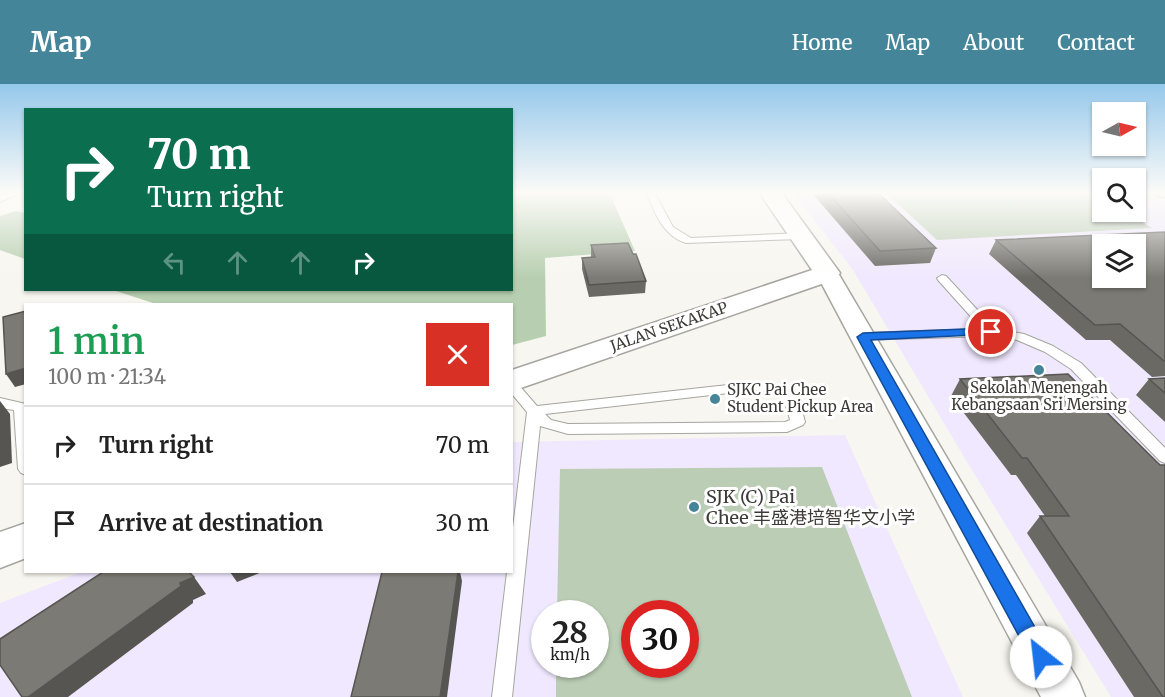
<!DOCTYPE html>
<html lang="en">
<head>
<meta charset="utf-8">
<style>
  body { margin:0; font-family:Merriweather,"Noto Sans SC",serif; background:#f6f6f6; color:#222; height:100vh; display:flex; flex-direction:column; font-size:22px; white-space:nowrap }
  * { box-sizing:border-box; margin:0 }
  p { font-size:20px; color:#767676 }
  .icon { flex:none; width:33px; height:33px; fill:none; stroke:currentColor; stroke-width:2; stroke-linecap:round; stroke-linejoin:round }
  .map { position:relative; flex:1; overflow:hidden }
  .side { position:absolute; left:24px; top:219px; width:489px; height:270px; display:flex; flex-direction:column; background:#fff; border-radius:0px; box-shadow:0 2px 4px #0004 }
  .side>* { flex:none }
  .banner { position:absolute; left:24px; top:24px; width:489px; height:183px; border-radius:0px; box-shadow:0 2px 4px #0004; background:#0b6e4f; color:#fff; overflow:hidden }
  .needle { width:39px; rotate:82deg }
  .buttons { position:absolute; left:1092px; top:18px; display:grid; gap:12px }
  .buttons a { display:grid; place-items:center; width:54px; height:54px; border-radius:0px; background:#fff; box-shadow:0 2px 4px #0004; font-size:30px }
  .speed { position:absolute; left:531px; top:516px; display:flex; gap:12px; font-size:30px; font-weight:700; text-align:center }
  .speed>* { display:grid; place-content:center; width:78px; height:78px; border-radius:50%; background:#fff; box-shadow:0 2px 4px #0004; line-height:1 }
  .speed small { font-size:15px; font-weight:400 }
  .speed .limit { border:9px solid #d22; background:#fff; color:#111 }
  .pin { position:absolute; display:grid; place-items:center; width:51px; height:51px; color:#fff; margin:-26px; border:3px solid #fff; border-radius:50%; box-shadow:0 2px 6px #0007 }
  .me { position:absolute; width:66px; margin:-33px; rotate:331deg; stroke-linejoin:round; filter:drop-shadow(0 0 4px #0008) }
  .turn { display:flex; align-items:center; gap:21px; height:126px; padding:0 24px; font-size:27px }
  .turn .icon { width:78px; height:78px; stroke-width:2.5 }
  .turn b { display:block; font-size:42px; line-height:51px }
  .lanes { display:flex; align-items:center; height:57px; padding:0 24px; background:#0003; justify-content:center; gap:30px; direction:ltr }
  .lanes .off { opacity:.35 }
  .round { display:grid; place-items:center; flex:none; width:63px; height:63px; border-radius:0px; background:#f6f6f6 }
  .overview { display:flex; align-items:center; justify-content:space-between; height:102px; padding:0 24px }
  h1 { font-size:36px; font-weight:600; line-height:45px; color:#1e9e55 }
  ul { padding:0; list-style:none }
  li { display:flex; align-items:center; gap:18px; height:78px; padding:0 24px; border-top:2px solid #e0e0e0 }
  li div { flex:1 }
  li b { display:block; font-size:22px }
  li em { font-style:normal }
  header { display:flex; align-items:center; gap:36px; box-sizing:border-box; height:84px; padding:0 30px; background:#458599; color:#fff }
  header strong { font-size:28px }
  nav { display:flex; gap:33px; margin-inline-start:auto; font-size:21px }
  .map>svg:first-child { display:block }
  .education { fill:#f0e8fe; fill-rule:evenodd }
  .green { fill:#bbcdb5; fill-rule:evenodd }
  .forest { fill:#b7cfb0 }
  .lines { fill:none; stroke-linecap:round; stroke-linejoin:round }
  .lane-casing { stroke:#a6a59f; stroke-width:2 }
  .street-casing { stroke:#a6a59f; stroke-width:3 }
  .secondary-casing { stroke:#a6a59f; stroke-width:3 }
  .lane { fill:#fff; fill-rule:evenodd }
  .street { fill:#fff; fill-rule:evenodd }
  .secondary { fill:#fff; fill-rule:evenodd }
  .wall { fill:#6a6964 }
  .shaded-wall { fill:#565551 }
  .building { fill:#7b7a74; stroke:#565551; stroke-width:1.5; fill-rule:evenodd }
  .route { fill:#1a73e8; stroke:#114b97; stroke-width:1.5 }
  .poi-dot { fill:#458599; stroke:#fff; stroke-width:2 }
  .labels { text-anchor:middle; stroke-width:6; stroke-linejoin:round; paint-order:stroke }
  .street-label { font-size:15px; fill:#3c3b39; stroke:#fff }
  .poi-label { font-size:15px; fill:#3c3b39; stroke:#fff }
  .near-poi-label { font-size:18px; fill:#3c3b39; stroke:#fff; text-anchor:start }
</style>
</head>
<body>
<header>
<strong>Map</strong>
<nav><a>Home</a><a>Map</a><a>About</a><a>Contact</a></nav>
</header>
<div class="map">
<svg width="1165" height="613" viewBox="0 0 1165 613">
  <rect width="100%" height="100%" fill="#f8f6f0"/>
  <g class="education">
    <path d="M792 108H1102V128H1136V108H1142L1165 120V613H1111L967 378 853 186ZM1102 160H1136V194H1102Z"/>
    <path d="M845 351 963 613H0V519L81 488H512V358ZM544 530H596V580H544ZM634 530H686V580H634Z"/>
  </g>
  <g class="green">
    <path d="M885 108H1092L1102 114V128H1125L1152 144 937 156Z"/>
    <path d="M822 383 912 613H556V581L596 580V530L557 529 560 385ZM634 530H686V580H634Z"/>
  </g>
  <g class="forest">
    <path d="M512 108H609L635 167 545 174 546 252 512 261V220H156L113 206H512Z"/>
    <path d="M16 127 25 129V175L0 166V132Z"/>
  </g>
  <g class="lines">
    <defs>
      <g id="lane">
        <path d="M10 108H21L0 118V112Z"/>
        <path d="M646 108H654L673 143 691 154 801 149 806 152 801 155 686 159C663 152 655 129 646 108Z"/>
        <path d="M942 191 946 192 995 245 1024 250 1053 262 1081 279 1165 364V379L1160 377 1071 285 1045 268 1017 256 991 252 859 256 857 253 859 250 863 249 982 245 938 196 937 194Z"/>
        <path d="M512 298 517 299 537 322 755 298C786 301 798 307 805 338L803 341 787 348 568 350 540 342 512 613H492L507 488H512V452L527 328 512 310ZM755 306C776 308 786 314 790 336L785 338 568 340 551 336 545 330Z"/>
        <path d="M0 314 26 320V391L21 389 18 385 14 326 0 324Z"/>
      </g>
      <g id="street">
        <path d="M1155 108H1165V113L1158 112Z"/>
        <path d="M827 183 835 184 838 189 1079 598 1085 613H1041L816 189 819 184Z"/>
      </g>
      <g id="secondary">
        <path d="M759 108H781L840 189 836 195 512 307V286L812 186Z"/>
        <path d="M26 439V474L0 484V448Z"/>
      </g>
    </defs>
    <use href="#lane" class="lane-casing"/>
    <use href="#street" class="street-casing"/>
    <use href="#secondary" class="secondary-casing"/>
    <use href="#lane" class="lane"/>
    <use href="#street" class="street"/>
    <use href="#secondary" class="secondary"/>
  </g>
  <g class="wall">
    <path d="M811 108H877L936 164 930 179 875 182Z"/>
    <path d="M1165 148V292L1152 293 1110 256H1086L989 170 996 156Z"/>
    <path d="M591 161 633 170 646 197 645 209 589 213 582 185V174L591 173Z"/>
    <path d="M1068 290 1165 613H1134L1027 449 1040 432H1045L1016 391H1011L951 312 960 295Z"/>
    <path d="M1165 294V338L1136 311 1149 295Z"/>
  </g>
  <g class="shaded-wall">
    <path d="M26 284V300L15 303 6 290Z"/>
    <path d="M0 317 10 330 12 379 0 383Z"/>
    <path d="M230 488H262L237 498Z"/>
    <path d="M458 488H460L462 497 447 613H440Z"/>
    <path d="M194 493 206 510 193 516V519L68 613H28L180 499Z"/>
  </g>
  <g class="building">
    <path d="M827 108H877L936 164 880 167Z"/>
    <path d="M1165 148V277H1164L1120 240 1095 241 996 156ZM1102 160H1136V194H1102Z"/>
    <path d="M628 159 633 170H636L646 197 589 201 582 174 595 173 591 161Z"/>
    <path d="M26 227V284L6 290 3 233Z"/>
    <path d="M1068 290 1160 381H1165V613H1163L1040 432H1069L1027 374H1022L960 295Z"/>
    <path d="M1165 294V309L1149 295Z"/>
    <path d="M103 488H189L194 493 180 499 181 502 28 613H22L0 581V555Z"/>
    <path d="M382 488H458L440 613H351Z"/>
  </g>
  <linearGradient id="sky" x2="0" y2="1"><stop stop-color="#95c8eb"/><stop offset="0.56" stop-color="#fcfbf8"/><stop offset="1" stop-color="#fcfbf8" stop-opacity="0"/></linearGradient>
  <rect width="1165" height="194" fill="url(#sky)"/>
  <path class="route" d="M991 244 997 248 995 250 871 256 1048 566 1051 573 1048 580 1041 583 1034 580 857 253 863 249Z"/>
  <g class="poi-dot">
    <circle cx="1039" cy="286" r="6"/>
    <circle cx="715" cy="315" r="6"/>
    <circle cx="694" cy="423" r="6"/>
  </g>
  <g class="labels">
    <g class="street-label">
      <text transform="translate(669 243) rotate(-19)" y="5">JALAN SEKAKAP</text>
    </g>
    <g class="poi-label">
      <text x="1039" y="309">Sekolah Menengah<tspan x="1039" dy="17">Kebangsaan Sri Mersing</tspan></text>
      <text x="727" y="311" text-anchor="start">SJKC Pai Chee<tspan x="727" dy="17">Student Pickup Area</tspan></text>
    </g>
    <g class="near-poi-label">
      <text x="706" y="419">SJK (C) Pai<tspan x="706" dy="21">Chee 丰盛港培智华文小学</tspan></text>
    </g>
  </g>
</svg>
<div class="buttons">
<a><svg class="needle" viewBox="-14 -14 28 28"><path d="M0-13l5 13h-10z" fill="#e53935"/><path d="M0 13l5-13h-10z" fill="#767676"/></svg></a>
<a><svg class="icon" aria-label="search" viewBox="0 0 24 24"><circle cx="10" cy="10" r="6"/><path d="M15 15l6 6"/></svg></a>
<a><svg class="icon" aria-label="layers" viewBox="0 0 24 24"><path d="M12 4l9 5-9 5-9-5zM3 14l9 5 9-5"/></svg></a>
</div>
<div class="speed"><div>28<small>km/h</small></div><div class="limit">30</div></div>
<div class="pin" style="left:991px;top:248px;background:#d93025"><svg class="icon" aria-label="arrive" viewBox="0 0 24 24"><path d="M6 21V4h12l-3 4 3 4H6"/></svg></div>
<svg class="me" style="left:1041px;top:573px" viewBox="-20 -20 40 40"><circle r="19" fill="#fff"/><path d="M0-13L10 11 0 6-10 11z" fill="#1a73e8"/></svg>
<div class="banner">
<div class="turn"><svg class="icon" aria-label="right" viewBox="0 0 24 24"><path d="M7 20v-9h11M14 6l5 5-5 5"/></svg><div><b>70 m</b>Turn right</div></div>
<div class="lanes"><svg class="icon off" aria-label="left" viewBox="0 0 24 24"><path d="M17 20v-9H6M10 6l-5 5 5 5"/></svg><svg class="icon off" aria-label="ahead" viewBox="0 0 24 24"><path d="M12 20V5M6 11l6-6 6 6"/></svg><svg class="icon off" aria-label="ahead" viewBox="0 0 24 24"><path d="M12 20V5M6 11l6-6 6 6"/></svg><svg class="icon" aria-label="right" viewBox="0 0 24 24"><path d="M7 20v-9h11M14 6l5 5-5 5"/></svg></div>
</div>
<section class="side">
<div class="overview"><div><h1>1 min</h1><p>100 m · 21:34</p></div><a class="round" style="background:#d93025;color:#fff"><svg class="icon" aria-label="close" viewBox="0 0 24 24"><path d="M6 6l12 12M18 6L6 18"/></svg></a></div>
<ul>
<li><svg class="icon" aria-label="right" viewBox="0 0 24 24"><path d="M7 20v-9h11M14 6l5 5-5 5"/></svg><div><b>Turn right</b></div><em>70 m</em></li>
<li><svg class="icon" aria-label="arrive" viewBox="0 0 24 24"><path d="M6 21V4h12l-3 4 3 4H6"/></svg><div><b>Arrive at destination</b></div><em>30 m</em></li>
</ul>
</section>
</div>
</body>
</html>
